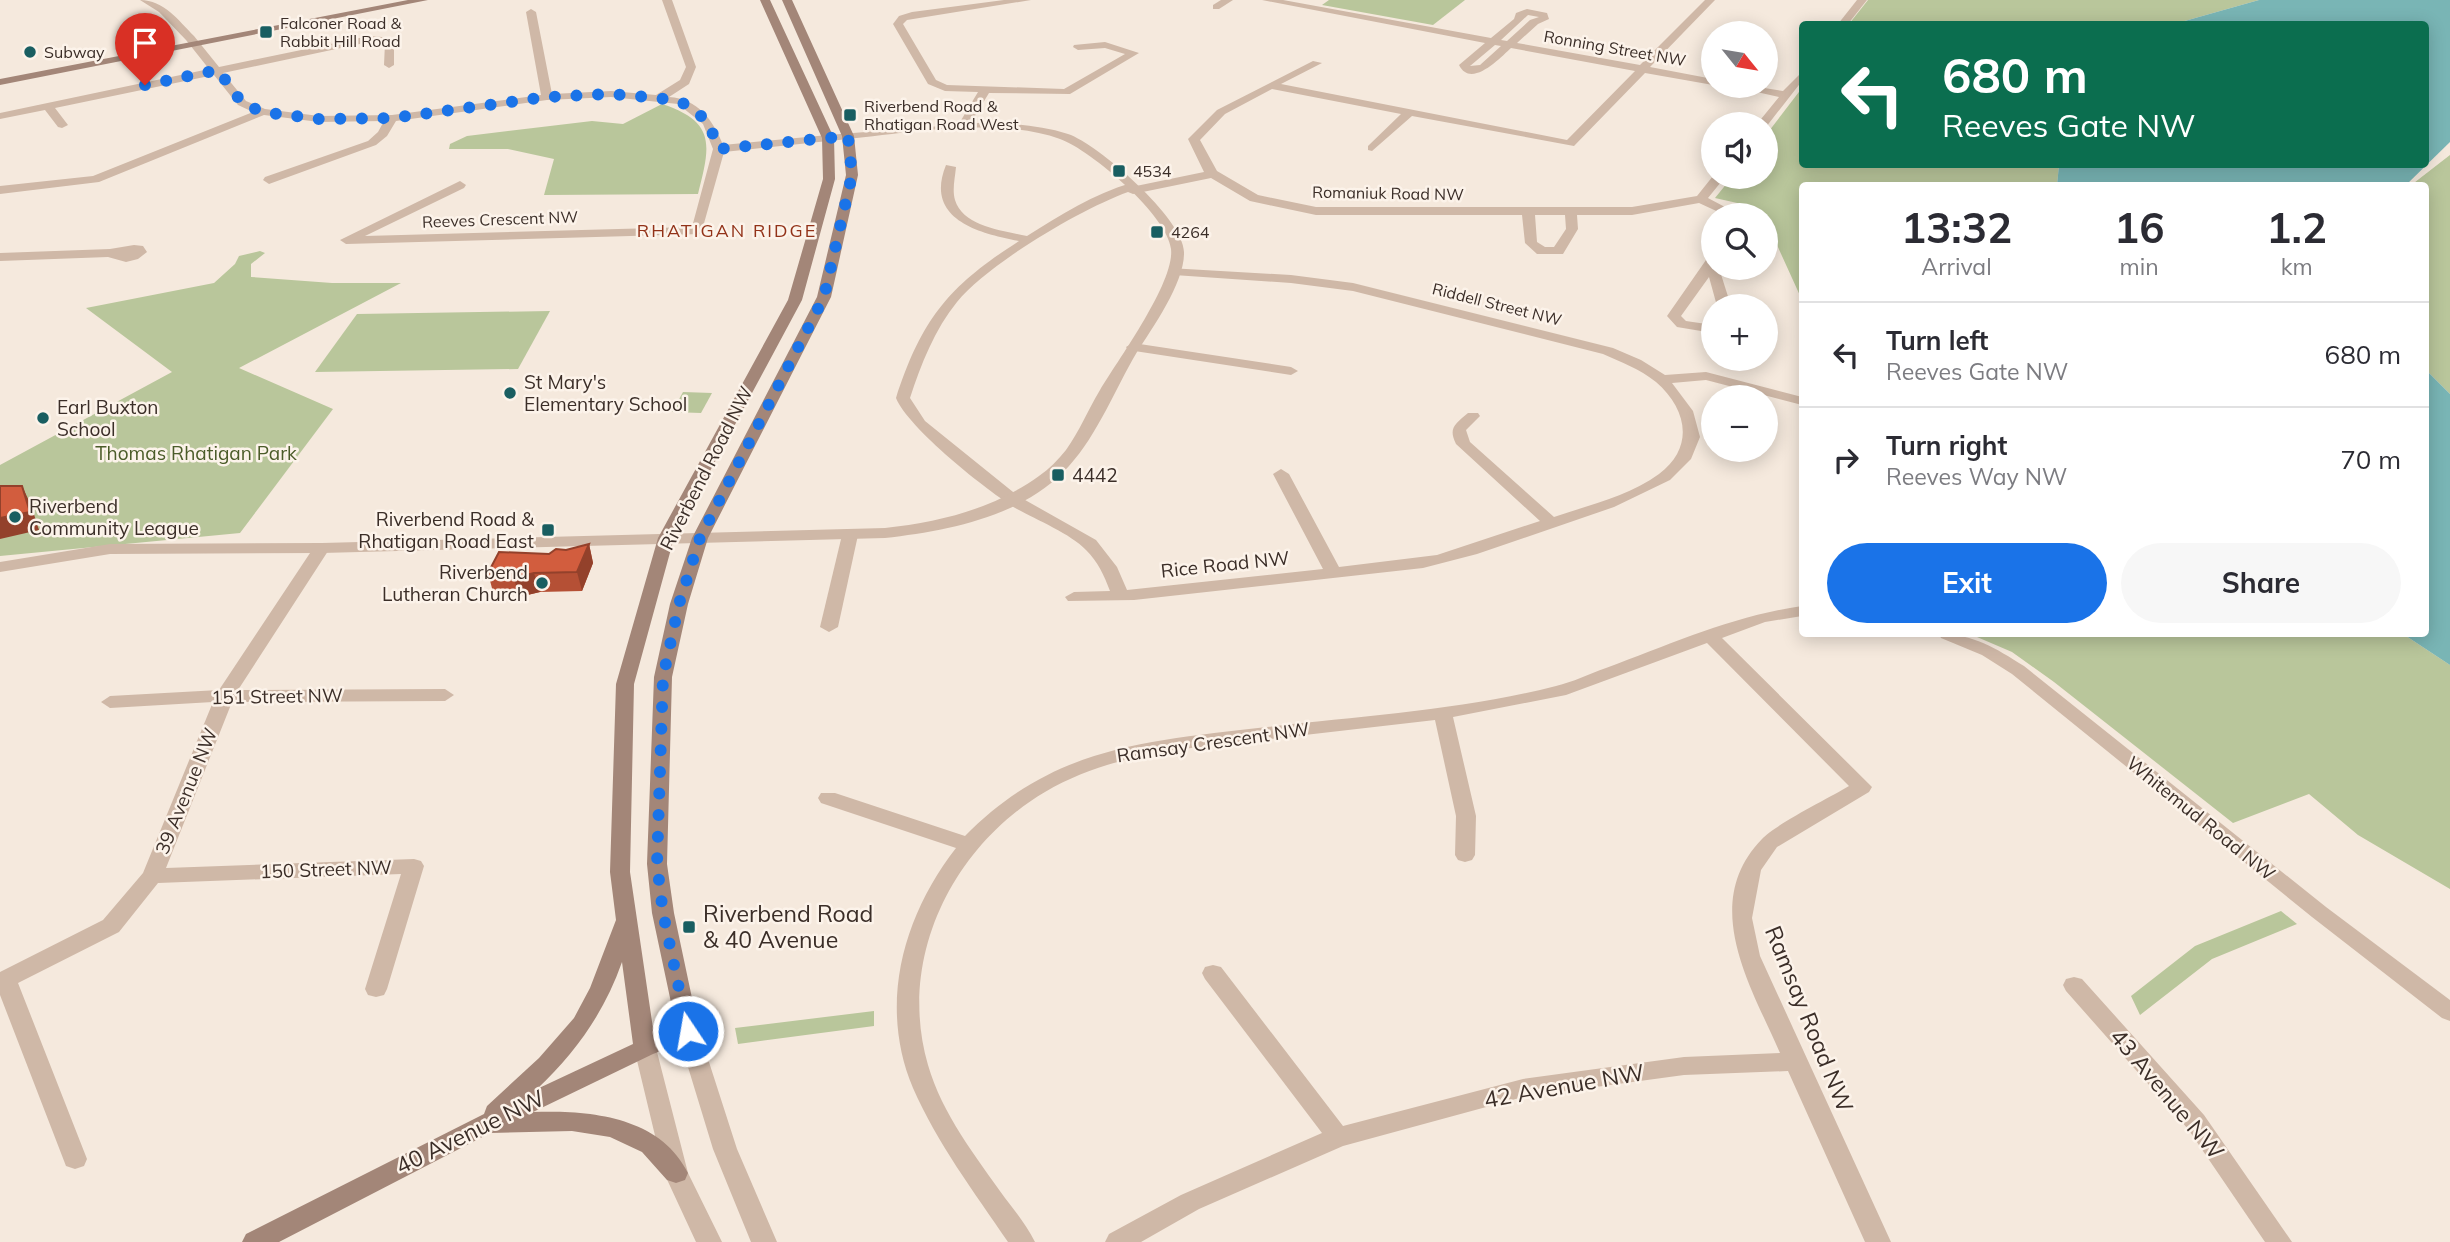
<!DOCTYPE html>
<html lang="en">
<head>
<meta charset="utf-8">
<style>
  body { margin:0; font-family:Mulish,sans-serif; background:#f7f7f7; color:#2b2b33; height:100vh; display:flex; flex-direction:column; font-size:26px; white-space:nowrap }
  * { box-sizing:border-box; margin:0 }
  p { font-size:23px; color:#7c7c81 }
  .icon { flex:none; width:38px; height:38px; fill:none; stroke:currentColor; stroke-width:2; stroke-linecap:round; stroke-linejoin:round }
  .map { position:relative; flex:1; overflow:hidden }
  .sheet { position:absolute; left:1799px; top:182px; width:630px; height:455px; display:flex; flex-direction:column; background:#fff; border-radius:7px; box-shadow:0 4px 18px #0003 }
  .sheet>* { flex:none }
  .hud { position:absolute; left:1799px; top:21px; width:630px; height:147px; border-radius:7px; box-shadow:0 4px 18px #0003; background:#0b6e4f; color:#fff; overflow:hidden }
  .needle { width:46px; rotate:120deg }
  .fabs { position:absolute; left:1701px; top:21px; display:grid; gap:14px }
  .fabs a { display:grid; place-items:center; width:77px; height:77px; border-radius:50%; background:#fff; box-shadow:0 4px 18px #0003; font-size:35px }
  .pin { position:absolute; display:grid; place-items:center; width:60px; height:60px; color:#fff; margin:-72px -30px; border-radius:50% 50% 50% 0; rotate:-45deg; box-shadow:0 0 7px #0007 }
  .pin .icon { rotate:45deg }
  .me { position:absolute; width:77px; margin:-38px; rotate:348deg; stroke-linejoin:round; filter:drop-shadow(0 0 5px #0008) }
  .turn { display:flex; align-items:center; gap:24px; height:147px; padding:0 28px; font-size:32px }
  .turn .icon { width:91px; height:91px; stroke-width:2.5 }
  .turn b { display:block; font-size:49px; line-height:60px }
  .eta { display:flex; justify-content:space-evenly; align-items:center; height:119px; text-align:center }
  .eta b { font-size:42px; font-weight:700; line-height:49px }
  .button { display:flex; gap:14px; margin-top:auto; padding:14px 28px }
  .button a { flex:1; height:80px; border-radius:42px; background:#1a73e8; color:#fff; font-size:28px; font-weight:700; line-height:80px; text-align:center }
  .button a+a { background:#f7f7f7; color:#2b2b33 }
  ul { padding:0; list-style:none }
  li { display:flex; align-items:center; gap:21px; height:105px; padding:0 28px; border-top:2px solid #e1e1e2 }
  li div { flex:1 }
  li b { display:block; font-size:26px }
  li em { font-style:normal }
  .map>svg:first-child { display:block }
  .green { fill:#b9c69b }
  .water { fill:#79b5b5 }
  .lines { fill:none; stroke-linecap:round; stroke-linejoin:round }
  .minor { fill:#cfb8a7; fill-rule:evenodd }
  .tertiary { fill:#cfb8a7; fill-rule:evenodd }
  .secondary { fill:#a38678; fill-rule:evenodd }
  .wall { fill:#b55035 }
  .shaded-wall { fill:#93412b }
  .building { fill:#d25d3e; stroke:#93412b; stroke-width:2 }
  .route { stroke:#1a73e8; stroke-width:12; stroke-dasharray:0 21.6 }
  .poi-dot { fill:#195e61; stroke:#fcf3ea; stroke-width:2.5 }
  .labels { text-anchor:middle; stroke-width:5; stroke-linejoin:round; paint-order:stroke }
  .far-poi-label { font-size:16px; fill:#3b2e28; stroke:#fcf3ea; text-anchor:start }
  .far-street-label { font-size:16px; fill:#3b2e28; stroke:#fcf3ea }
  .far-neighbourhood-label { font-size:18px; letter-spacing:2px; fill:#923218; stroke:#fcf3ea }
  .poi-label { font-size:19px; fill:#3b2e28; stroke:#fcf3ea; text-anchor:start }
  .park-label { font-size:19px; fill:#4b5c29; stroke:#fcf3ea }
  .street-label { font-size:19px; fill:#3b2e28; stroke:#fcf3ea }
  .near-poi-label { font-size:23px; fill:#3b2e28; stroke:#fcf3ea; text-anchor:start }
  .near-street-label { font-size:23px; fill:#3b2e28; stroke:#fcf3ea }
</style>
</head>
<body>
<div class="map">
<svg width="2450" height="1242" viewBox="0 0 2450 1242">
  <rect width="100%" height="100%" fill="#f5e9dd"/>
  <g class="green">
    <path d="M1329 0H1465L1433 25 1322 5Z"/>
    <path d="M1868 0H2259L2174 24H1849Z"/>
    <path d="M1802 88V164L2059 165 2057 185 1802 186V300L1772 234 1766 227V215H1755L1746 205 1715 198 1732 177H1766V135Z"/>
    <path d="M662 104C717 122 710 146 698 194L544 195 554 159 508 149H449L450 144 467 136 592 121 623 124Z"/>
    <path d="M2450 155V394L2426 370V186H2410Z"/>
    <path d="M260 251 265 253 251 264V277L332 283H401L239 368 333 409 240 533 0 556V465L172 372 86 308 214 283 235 264 239 256Z"/>
    <path d="M550 311 518 369 315 372 357 314Z"/>
    <path d="M683 392 712 393 701 413 672 412Z"/>
    <path d="M1970 634H2403L2450 665V889L2358 835 2309 794 2233 823 2054 682 2012 652Z"/>
    <path d="M2281 911 2297 924 2212 959 2140 1015 2131 996 2195 946Z"/>
    <path d="M874 1011V1026L738 1044 735 1028Z"/>
  </g>
  <g class="water">
    <path d="M2259 0H2450V142L2406 185H2057L2059 165 2426 164V24H2174Z"/>
    <path d="M2426 370 2450 394V665L2403 634H2426Z"/>
  </g>
  <g class="lines">
    <g class="minor">
      <path d="M662 0H672L696 67 689 84 669 97C698 99 713 120 723 145L828 135 834 138 828 141 724 152 701 234 346 244 340 240 460 181 466 185 464 188 365 236 692 227 713 149 703 124 678 104 611 97 547 100 396 121 387 136 376 145 269 184 263 180 265 177 368 141 378 132 384 121 319 122 264 115 99 182 0 194V186L93 176 253 112 238 105 214 75 55 108 68 125 62 128 58 127 45 110 0 119V113L209 69 186 40V36H194L219 67 369 36 394 38V65L389 68 384 65 385 43 369 42 223 73 246 101 265 109 319 116 392 115 541 95 526 12 531 9 536 12 552 94 611 91 656 95 680 80 686 67Z"/>
      <path d="M1004 0H1031L907 20 903 24 936 80 947 85 1064 89 1125 54 1105 48 1078 50 1073 47 1074 45 1105 42 1139 53 1070 94 989 93 967 129H959L957 127 978 92 945 91 928 84 893 24 899 16 912 12Z"/>
      <path d="M1221 0H1233L1219 9H1213V5Z"/>
      <path d="M1262 0H1283L1491 38 1514 19 1516 13 1527 9 1547 13 1549 19 1538 24 1517 43 1640 65 1705 0H1715L1650 67 1713 79V85L1645 73 1574 146 1412 116 1372 151 1368 150V146L1401 114 1272 89 1225 114 1200 140 1217 171 1258 195 1316 207H1632L1697 196 1713 176 1725 177 1708 198 1740 215H1725L1699 203 1632 215H1577L1578 229 1563 254H1537L1525 243 1522 215H1316L1250 201 1211 178 1133 194 1128 192C1081 209 989 263 957 302 935 329 921 364 910 398L925 421 1018 496 1096 540 1117 567 1127 590 1323 569 1273 474 1281 469 1289 474 1339 567 1437 555 1540 521 1456 444C1448 428 1455 424 1468 413H1478L1480 416 1466 430 1470 442 1554 517C1589 505 1629 496 1659 474 1695 447 1687 409 1656 382 1640 369 1621 362 1603 354L1353 291 1291 283 1174 275 1169 274V268L1291 275 1353 283 1613 348 1641 360 1665 375 1706 372 1802 397V405L1706 380 1672 383 1693 411 1700 437 1691 459 1670 480 1614 507 1477 554 1423 568 1134 600 1068 601 1065 597 1074 592 1110 591C1104 575 1098 562 1086 550 1071 534 1037 520 1017 509 987 491 908 428 896 398 922 318 949 286 1019 241 978 233 924 219 946 165L956 167C955 178 952 190 955 200 963 227 1005 231 1027 236 1060 215 1094 194 1131 183L1136 186 1204 172 1188 139 1217 110 1313 61 1322 63 1281 84 1567 140 1635 71 1511 48C1500 58 1471 89 1459 65L1485 43ZM1528 15 1539 17 1530 20 1507 41 1501 40ZM1495 45 1501 46 1480 65 1470 66ZM1535 215H1565L1566 229 1554 247H1545L1537 242Z"/>
      <path d="M1857 0H1867L1848 24H1838Z"/>
      <path d="M1802 72V81L1766 127V124H1757L1779 97 1730 86H1752L1783 91Z"/>
      <path d="M134 245 143 246 147 252 138 259 126 262 108 257 0 261V253L110 249Z"/>
      <path d="M1713 258V268H1719L1731 306H1717L1709 277 1681 316 1686 321 1713 325V333L1677 327 1667 316 1706 260Z"/>
      <path d="M1133 343 1291 367 1298 371 1291 375 1128 350 1126 347Z"/>
      <path d="M850 530 858 535 838 627 829 632 820 627 842 535Z"/>
      <path d="M322 543 330 548 238 690 445 689 454 695 445 701 232 702 166 868 414 859 421 861 424 866 387 989 384 995 376 997 368 995 365 989 401 874 158 883 119 932 18 983 87 1159 84 1166 75 1169 66 1166 0 995V972L103 920 143 873 213 702 110 708 101 702 110 696 219 690 316 544Z"/>
      <path d="M1802 606V616L1765 622 1722 638 1872 787 1869 792 1777 847 1761 870 1752 918 1760 956 1891 1242H1865L1788 1071 1684 1075 1523 1097 1343 1146 1199 1209 1141 1242H1105L1109 1234 1181 1195 1322 1133 1205 979 1202 973 1205 967 1213 965 1221 967 1343 1126 1523 1079 1684 1057 1780 1053C1751 986 1699 904 1762 839 1776 824 1829 798 1849 786L1707 643 1566 695 1453 717 1476 816 1475 855 1472 860 1465 862 1458 860 1455 855 1456 816 1435 720 1165 751C1123 759 1082 770 1045 792 952 847 897 959 928 1065 942 1114 976 1157 1005 1198 1016 1212 1027 1226 1035 1242H1008C974 1192 937 1143 913 1088 878 1005 903 916 956 848L821 803 818 798 821 793H835L965 836C1053 746 1148 741 1267 727 1362 716 1463 710 1556 686 1573 682 1589 674 1606 668 1671 644 1733 616 1802 606Z"/>
      <path d="M1939 634C1974 634 1995 648 2024 666L2326 907 2450 1000V1021L2442 1018 2312 917 2012 674 1982 655 1941 638Z"/>
      <path d="M2074 977 2082 979 2204 1115 2292 1242H2265L2188 1129 2066 991 2063 985 2066 979Z"/>
    </g>
    <g class="tertiary">
      <path d="M140 0C164 0 178 20 194 36V40H186L159 12Z"/>
      <path d="M979 123C1009 123 1039 125 1068 134 1098 144 1184 219 1184 252 1185 282 1153 327 1137 352 1115 389 1098 434 1069 466 1025 516 948 531 885 538L322 553 110 554 0 572V562L110 544 322 543 885 528C940 522 993 509 1039 476 1049 469 1058 460 1066 450 1079 432 1088 410 1100 390 1118 360 1175 282 1171 249 1168 216 1091 150 1060 139 993 115 898 135 828 141L822 138 828 135Z"/>
      <path d="M688 1022 696 1025 699 1031 737 1149 777 1242H751L713 1149 677 1031 680 1025Z"/>
      <path d="M645 1039 653 1042 656 1048 688 1173 722 1242H696L664 1173 634 1048 637 1042Z"/>
    </g>
    <g class="secondary">
      <path d="M408 0H428L0 85V79Z"/>
      <path d="M760 0H770L834 138 835 179 802 300 674 538 634 684 630 872 654 1035 676 1026 652 913 647 864 654 677 670 604 692 538 817 297 846 175 842 136 782 0H792L854 136 858 175 831 297 708 538 688 604 672 677 667 864 674 913 699 1031 696 1037 653 1054 533 1112C589 1110 660 1116 688 1173L685 1180 676 1183 667 1180 642 1152 610 1137 572 1131 490 1133 279 1242H242L246 1234 484 1114 487 1106 539 1058 574 1018 590 988 616 920 610 872 616 684 658 538 788 300 823 179 822 138ZM622 962 633 1044 537 1089C576 1052 604 1013 622 962Z"/>
    </g>
  </g>
  <path class="wall" d="M589 544 593 563 582 591 540 592 519 597 518 592H493L488 573 549 554Z"/>
  <g class="shaded-wall">
    <path d="M22 486 31 505 39 530 0 539V518Z"/>
    <path d="M589 544 593 563 582 591 577 572Z"/>
    <path d="M534 573 540 592 519 597 514 578Z"/>
  </g>
  <g class="building">
    <path d="M0 486H22L30 512 0 518Z"/>
    <path d="M589 544 577 572 534 573 514 578 515 573H488L499 552 549 554 556 549 566 550Z"/>
  </g>
  <g class="lines">
    <path class="route" d="M145 85 218 70 242 103 262 112 319 119 393 118 547 97 611 94 659 98 681 102 693 109 708 122 719 149 848 136 852 175 824 297 700 538 679 604 663 677 657 864 663 913 688 1031"/>
  </g>
  <g class="poi-dot">
    <rect x="259" y="25" width="14" height="14" rx="3.5"/>
    <circle cx="30" cy="52" r="7"/>
    <rect x="843" y="108" width="14" height="14" rx="3.5"/>
    <rect x="1112" y="164" width="14" height="14" rx="3.5"/>
    <rect x="1150" y="225" width="14" height="14" rx="3.5"/>
    <circle cx="510" cy="393" r="7"/>
    <circle cx="43" cy="418" r="7"/>
    <rect x="1051" y="468" width="14" height="14" rx="3.5"/>
    <circle cx="15" cy="517" r="7"/>
    <rect x="541" y="523" width="14" height="14" rx="3.5"/>
    <circle cx="542" cy="583" r="7"/>
    <rect x="682" y="920" width="14" height="14" rx="3.5"/>
  </g>
  <g class="labels">
    <g class="far-poi-label">
      <text x="280" y="29">Falconer Road &amp;<tspan x="280" dy="18">Rabbit Hill Road</tspan></text>
      <text x="44" y="58">Subway</text>
      <text x="864" y="112">Riverbend Road &amp;<tspan x="864" dy="18">Rhatigan Road West</tspan></text>
      <text x="1133" y="177">4534</text>
      <text x="1171" y="238">4264</text>
    </g>
    <g class="far-street-label">
      <text transform="translate(1615 48) rotate(10)" y="6">Ronning Street NW</text>
      <text transform="translate(1388 193) rotate(1)" y="6">Romaniuk Road NW</text>
      <text transform="translate(500 219) rotate(-2)" y="6">Reeves Crescent NW</text>
      <text transform="translate(1497 304) rotate(14)" y="6">Riddell Street NW</text>
    </g>
    <g class="far-neighbourhood-label">
      <text x="727" y="237">RHATIGAN RIDGE</text>
    </g>
    <g class="poi-label">
      <text x="524" y="389">St Mary's<tspan x="524" dy="22">Elementary School</tspan></text>
      <text x="57" y="414">Earl Buxton<tspan x="57" dy="22">School</tspan></text>
      <text x="1072" y="482">4442</text>
      <text x="29" y="513">Riverbend<tspan x="29" dy="22">Community League</tspan></text>
      <text x="534" y="526" text-anchor="end">Riverbend Road &amp;<tspan x="534" dy="22">Rhatigan Road East</tspan></text>
      <text x="528" y="579" text-anchor="end">Riverbend<tspan x="528" dy="22">Lutheran Church</tspan></text>
    </g>
    <g class="park-label">
      <text x="196" y="460">Thomas Rhatigan Park</text>
    </g>
    <g class="street-label">
      <text transform="translate(706 468) rotate(-63)" y="7">Riverbend Road NW</text>
      <text transform="translate(1225 564) rotate(-6)" y="7">Rice Road NW</text>
      <text transform="translate(277 696) rotate(-1)" y="7">151 Street NW</text>
      <text transform="translate(1213 742) rotate(-8)" y="7">Ramsay Crescent NW</text>
      <text transform="translate(186 791) rotate(-68)" y="7">39 Avenue NW</text>
      <text transform="translate(2201 818) rotate(39)" y="7">Whitemud Road NW</text>
      <text transform="translate(326 869) rotate(-2)" y="7">150 Street NW</text>
    </g>
    <g class="near-poi-label">
      <text x="703" y="922">Riverbend Road<tspan x="703" dy="26">&amp; 40 Avenue</tspan></text>
    </g>
    <g class="near-street-label">
      <text transform="translate(1809 1019) rotate(68)" y="8">Ramsay Road NW</text>
      <text transform="translate(1564 1086) rotate(-10)" y="8">42 Avenue NW</text>
      <text transform="translate(2167 1094) rotate(50)" y="8">43 Avenue NW</text>
      <text transform="translate(470 1132) rotate(-26)" y="8">40 Avenue NW</text>
    </g>
  </g>
</svg>
<div class="fabs">
<a><svg class="needle" viewBox="-14 -14 28 28"><path d="M0-13l5 13h-10z" fill="#e53935"/><path d="M0 13l5-13h-10z" fill="#7c7c81"/></svg></a>
<a><svg class="icon" aria-label="sound" viewBox="0 0 24 24"><path d="M4 9h4l5-4v14l-5-4H4zM17 9q2 3 0 6"/></svg></a>
<a><svg class="icon" aria-label="search" viewBox="0 0 24 24"><circle cx="10" cy="10" r="6"/><path d="M15 15l6 6"/></svg></a>
<a>+</a>
<a>−</a>
</div>
<div class="pin" style="left:145px;top:85px;background:#d93025"><svg class="icon" aria-label="arrive" viewBox="0 0 24 24"><path d="M6 21V4h12l-3 4 3 4H6"/></svg></div>
<svg class="me" style="left:688px;top:1031px" viewBox="-20 -20 40 40"><circle r="17" fill="#1a73e8" stroke="#fff" stroke-width="3"/><path d="M0-11L8 9 0 5-8 9z" fill="#fff"/></svg>
<div class="hud">
<div class="turn"><svg class="icon" aria-label="left" viewBox="0 0 24 24"><path d="M17 20v-9H6M10 6l-5 5 5 5"/></svg><div><b>680 m</b>Reeves Gate NW</div></div>
</div>
<section class="sheet">
<div class="eta">
<div><b>13:32</b><p>Arrival</p></div>
<div><b>16</b><p>min</p></div>
<div><b>1.2</b><p>km</p></div>
</div>
<ul>
<li><svg class="icon" aria-label="left" viewBox="0 0 24 24"><path d="M17 20v-9H6M10 6l-5 5 5 5"/></svg><div><b>Turn left</b><p>Reeves Gate NW</p></div><em>680 m</em></li>
<li><svg class="icon" aria-label="right" viewBox="0 0 24 24"><path d="M7 20v-9h11M14 6l5 5-5 5"/></svg><div><b>Turn right</b><p>Reeves Way NW</p></div><em>70 m</em></li>
</ul>
<div class="button"><a>Exit</a><a>Share</a></div>
</section>
</div>
</body>
</html>
